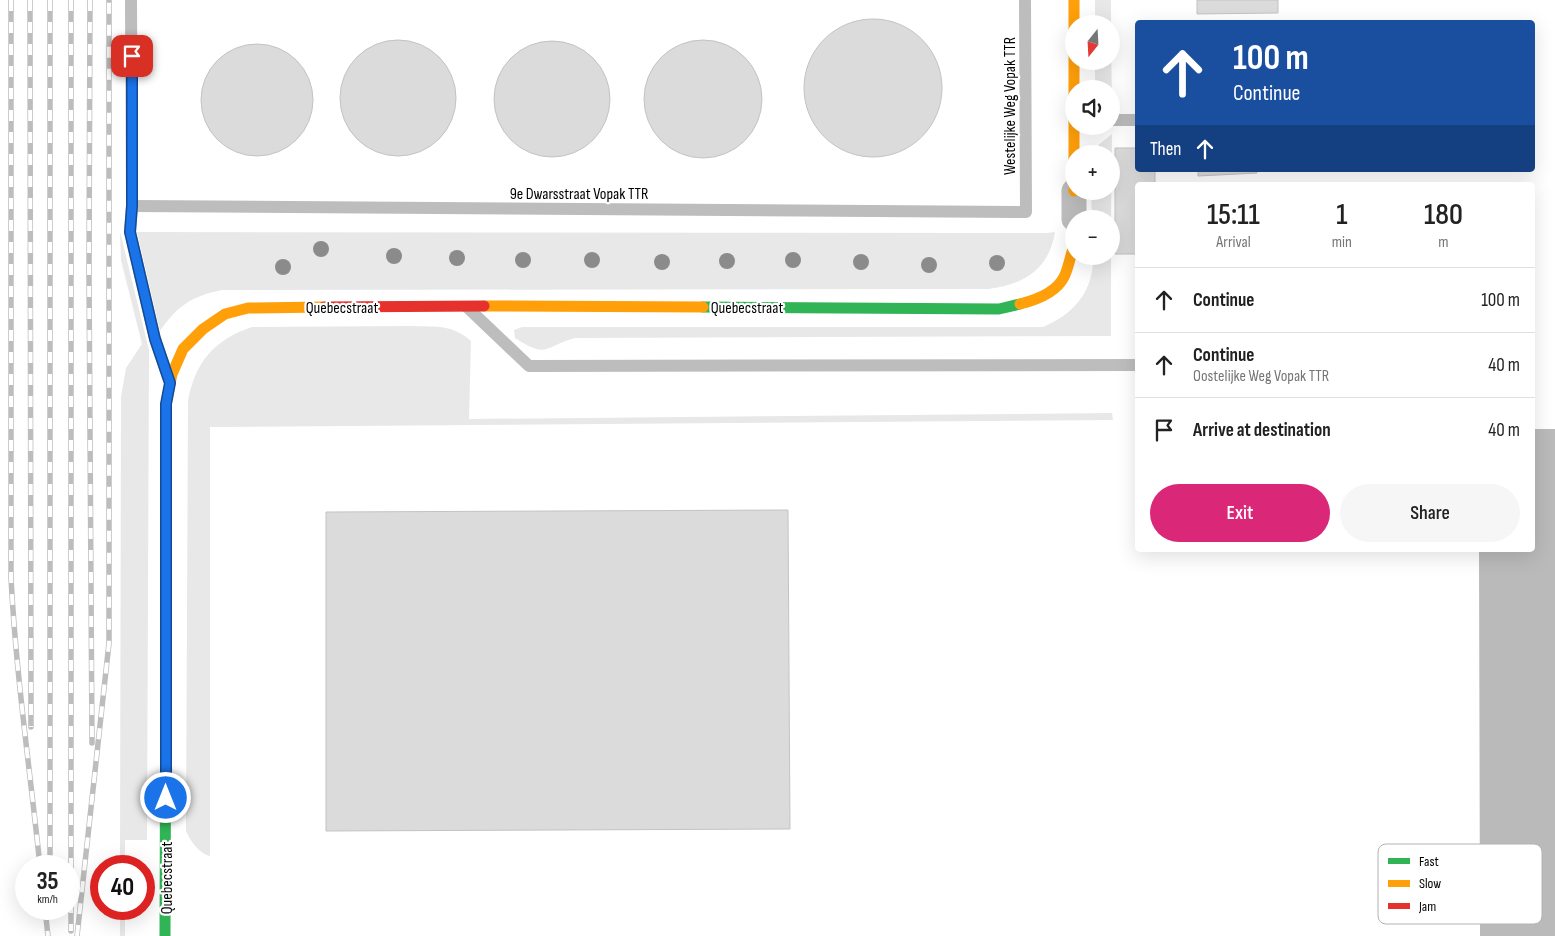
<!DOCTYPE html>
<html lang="en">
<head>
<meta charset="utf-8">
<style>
  body { margin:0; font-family:"Sofia Sans Condensed",sans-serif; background:#f6f6f6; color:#222; height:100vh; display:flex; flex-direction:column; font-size:19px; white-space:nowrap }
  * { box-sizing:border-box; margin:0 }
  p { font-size:16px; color:#767676 }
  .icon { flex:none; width:28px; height:28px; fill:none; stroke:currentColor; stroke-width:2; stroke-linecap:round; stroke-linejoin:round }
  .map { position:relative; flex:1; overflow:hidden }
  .panel { position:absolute; left:1135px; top:182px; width:400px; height:370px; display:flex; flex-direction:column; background:#fff; border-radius:5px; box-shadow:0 5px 20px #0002 }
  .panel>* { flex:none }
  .guide { position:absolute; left:1135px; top:20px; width:400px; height:152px; border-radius:5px; box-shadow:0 5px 20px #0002; background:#1a4fa0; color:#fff; overflow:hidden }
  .needle { width:32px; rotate:198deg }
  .tools { position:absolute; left:1065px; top:15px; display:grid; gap:10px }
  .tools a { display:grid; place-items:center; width:55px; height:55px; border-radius:50%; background:#fff; box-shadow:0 5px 20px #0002; font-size:25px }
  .speed { position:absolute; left:15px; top:855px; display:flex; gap:10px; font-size:25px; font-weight:700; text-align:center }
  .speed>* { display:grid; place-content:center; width:65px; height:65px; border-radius:50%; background:#fff; box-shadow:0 5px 20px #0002; line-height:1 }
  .speed small { font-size:12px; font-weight:400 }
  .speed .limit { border:8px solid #d22; background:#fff; color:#111 }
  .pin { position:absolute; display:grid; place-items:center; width:42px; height:42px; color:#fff; margin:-21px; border-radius:10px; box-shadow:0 2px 8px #0006 }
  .me { position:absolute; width:55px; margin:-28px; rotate:0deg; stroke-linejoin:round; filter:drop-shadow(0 0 4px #0008) }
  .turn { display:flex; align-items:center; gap:18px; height:105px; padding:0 15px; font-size:22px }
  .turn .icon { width:65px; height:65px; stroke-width:2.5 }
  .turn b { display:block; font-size:35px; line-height:42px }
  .then { display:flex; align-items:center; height:48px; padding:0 15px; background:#0003; gap:10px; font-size:19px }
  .eta { display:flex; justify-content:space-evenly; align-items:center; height:85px; text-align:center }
  .eta b { font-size:30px; font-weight:600; line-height:35px }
  .cta { display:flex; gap:10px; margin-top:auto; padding:10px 15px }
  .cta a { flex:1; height:58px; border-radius:30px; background:#db2777; color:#fff; font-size:20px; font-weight:600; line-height:58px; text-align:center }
  .cta a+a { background:#f6f6f6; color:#222 }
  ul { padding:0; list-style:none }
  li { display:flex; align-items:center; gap:15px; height:65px; padding:0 15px; border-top:1px solid #e0e0e0 }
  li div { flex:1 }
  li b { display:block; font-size:19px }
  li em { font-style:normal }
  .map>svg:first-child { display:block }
  .green { fill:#e8e8e8 }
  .water { fill:#bababa }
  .building { fill:#dbdbdb; stroke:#c3c3c3 }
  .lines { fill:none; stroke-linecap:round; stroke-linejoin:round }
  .lane { stroke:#bdbdbd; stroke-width:12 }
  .street { stroke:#bdbdbd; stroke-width:25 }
  .fast { stroke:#30b455; stroke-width:11 }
  .slow { stroke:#ff9f0a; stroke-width:11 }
  .jam { stroke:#e5322d; stroke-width:11 }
  .rail-casing { stroke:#bdbdbd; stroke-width:5.5 }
  .rail { stroke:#fff; stroke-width:4; stroke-dasharray:11; stroke-linecap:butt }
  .tree { fill:#8b8b8b }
  .route-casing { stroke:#114b97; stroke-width:12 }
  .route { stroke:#1a73e8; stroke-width:9 }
  .labels { text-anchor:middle; stroke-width:4.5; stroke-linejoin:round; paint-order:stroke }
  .street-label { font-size:16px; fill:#000; stroke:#fff }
  .key { fill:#fff; stroke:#b2b2b2; stroke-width:1 }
  .key-label { font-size:14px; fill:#000 }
</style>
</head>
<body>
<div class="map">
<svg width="1555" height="936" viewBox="0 0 1555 936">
  <rect width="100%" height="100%" fill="#fff"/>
  <g class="green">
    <rect x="1095" y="0" width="16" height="24"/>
    <path d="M1111 41 1112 100 1111 89H1101L1095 82V61H1111Z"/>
    <path d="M1112 134 1111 225V219H1092L1091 191H1111V154H1090V152Z"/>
    <path d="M120 232 149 350 147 840H125V866H120L121 397 126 368 142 344 121 260Z"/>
    <path d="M137 232 1047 233 1055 232C1049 269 1024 285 988 289L222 290C192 296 177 306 160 331Z"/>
    <path d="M1093 256H1111V336L575 338C543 347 548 359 515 338L514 330 522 327H1043C1074 314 1094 291 1093 256Z"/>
    <path d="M412 326C436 327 452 324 471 341L469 419 1112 413 1113 420 210 427V856C200 854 190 841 186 831L188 401C195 362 215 339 252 327Z"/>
    <rect x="120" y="909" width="5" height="27"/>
  </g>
  <path class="water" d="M1533 429H1555V936H1480L1479 550H1532Z"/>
  <g class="building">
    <path d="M1197 0H1278V13L1197 14Z"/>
    <circle cx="873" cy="88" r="69"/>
    <circle cx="703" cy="99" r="59"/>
    <circle cx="398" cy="98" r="58"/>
    <circle cx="552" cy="99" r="58"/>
    <circle cx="257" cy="100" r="56"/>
    <path d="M1115 148H1138V170H1155V185H1138V254H1115Z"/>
    <path d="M1198 170H1256L1257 173 1198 176Z"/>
    <path d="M788 510 790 829 326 831V512Z"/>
  </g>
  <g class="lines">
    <g class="lane">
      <path d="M131 0 132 206 130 232 155 339 168 377"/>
      <path d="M1111 120H1138"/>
      <path d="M132 206 1026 212 1025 0"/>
      <path d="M468 308 529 366 1138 365"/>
    </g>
    <path class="street" d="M1074 191V219"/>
    <g class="fast">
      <path d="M703 307 999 309 1020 304"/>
      <path d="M165 936 166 622"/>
    </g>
    <g class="slow">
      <path d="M1074 0V191"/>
      <path d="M1020 304C1036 300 1056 293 1064 277 1069 267 1070 256 1074 246"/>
      <path d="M484 306 703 307"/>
      <path d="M166 622V404L172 374 183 349 203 329 225 314 248 308 324 307"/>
    </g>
    <path class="jam" d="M324 307 484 306"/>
    <defs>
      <g id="rail">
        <path d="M11 0V578C16 675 30 770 40 866"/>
        <path d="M30 0 31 727"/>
        <path d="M50 0V866"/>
        <path d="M71 0V931"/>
        <path d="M90 0 89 273 92 743"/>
        <path d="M45 909 48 936"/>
        <path d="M77 936 109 643V0"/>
      </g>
    </defs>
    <use href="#rail" class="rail-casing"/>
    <use href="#rail" class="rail"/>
  </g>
  <g class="tree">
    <circle cx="321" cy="249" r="8"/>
    <circle cx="394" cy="256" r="8"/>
    <circle cx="457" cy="258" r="8"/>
    <circle cx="523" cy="260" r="8"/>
    <circle cx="592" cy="260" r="8"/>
    <circle cx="793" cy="260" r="8"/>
    <circle cx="727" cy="261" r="8"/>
    <circle cx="662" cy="262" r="8"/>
    <circle cx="861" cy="262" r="8"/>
    <circle cx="997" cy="263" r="8"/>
    <circle cx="929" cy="265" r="8"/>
    <circle cx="283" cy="267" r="8"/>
  </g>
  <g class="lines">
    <defs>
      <path id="route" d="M132 56V206L130 232 155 339 170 383 166 404V798"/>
    </defs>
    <use href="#route" class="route-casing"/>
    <use href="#route" class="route"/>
  </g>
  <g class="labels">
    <g class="street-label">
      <text transform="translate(1009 106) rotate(-90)" y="6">Westelijke Weg Vopak TTR</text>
      <text x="579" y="199">9e Dwarsstraat Vopak TTR</text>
      <text x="342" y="313">Quebecstraat</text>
      <text x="747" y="313">Quebecstraat</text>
      <text transform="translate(166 878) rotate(-90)" y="6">Quebecstraat</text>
    </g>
  </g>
  <rect x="1378" y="844" width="164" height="80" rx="8" class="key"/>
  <rect x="1388" y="858" width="22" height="6" fill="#30b455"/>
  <rect x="1388" y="880" width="22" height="7" fill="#ff9f0a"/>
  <rect x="1388" y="903" width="22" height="6" fill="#e5322d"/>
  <g class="key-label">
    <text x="1419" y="866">Fast</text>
    <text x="1419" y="888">Slow</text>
    <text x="1419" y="911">Jam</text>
  </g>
</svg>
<div class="tools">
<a><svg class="needle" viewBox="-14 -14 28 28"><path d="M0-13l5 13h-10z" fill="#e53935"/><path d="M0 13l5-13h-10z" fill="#767676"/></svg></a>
<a><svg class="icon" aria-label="sound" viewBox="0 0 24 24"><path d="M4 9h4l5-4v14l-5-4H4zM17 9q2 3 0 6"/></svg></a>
<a>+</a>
<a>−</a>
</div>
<div class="speed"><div>35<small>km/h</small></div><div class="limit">40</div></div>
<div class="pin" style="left:132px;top:56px;background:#d93025"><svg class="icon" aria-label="arrive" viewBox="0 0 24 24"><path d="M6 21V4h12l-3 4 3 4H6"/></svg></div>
<svg class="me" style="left:166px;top:798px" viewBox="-20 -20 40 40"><circle r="17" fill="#1a73e8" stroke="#fff" stroke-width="3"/><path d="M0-11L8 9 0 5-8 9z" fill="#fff"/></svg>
<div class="guide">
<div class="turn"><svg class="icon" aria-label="ahead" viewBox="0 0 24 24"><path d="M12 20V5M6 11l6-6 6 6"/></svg><div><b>100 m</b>Continue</div></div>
<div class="then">Then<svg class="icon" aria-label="ahead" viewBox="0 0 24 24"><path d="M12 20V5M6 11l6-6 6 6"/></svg></div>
</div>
<section class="panel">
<div class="eta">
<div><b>15:11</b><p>Arrival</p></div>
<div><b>1</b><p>min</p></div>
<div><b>180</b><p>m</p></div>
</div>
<ul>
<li><svg class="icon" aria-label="ahead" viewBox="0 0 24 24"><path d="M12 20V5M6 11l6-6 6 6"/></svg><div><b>Continue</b></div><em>100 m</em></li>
<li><svg class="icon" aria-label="ahead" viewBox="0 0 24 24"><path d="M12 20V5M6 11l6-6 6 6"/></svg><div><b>Continue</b><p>Oostelijke Weg Vopak TTR</p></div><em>40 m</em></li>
<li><svg class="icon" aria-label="arrive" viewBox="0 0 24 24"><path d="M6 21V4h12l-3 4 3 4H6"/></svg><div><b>Arrive at destination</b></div><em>40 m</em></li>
</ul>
<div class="cta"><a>Exit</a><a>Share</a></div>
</section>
</div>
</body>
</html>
